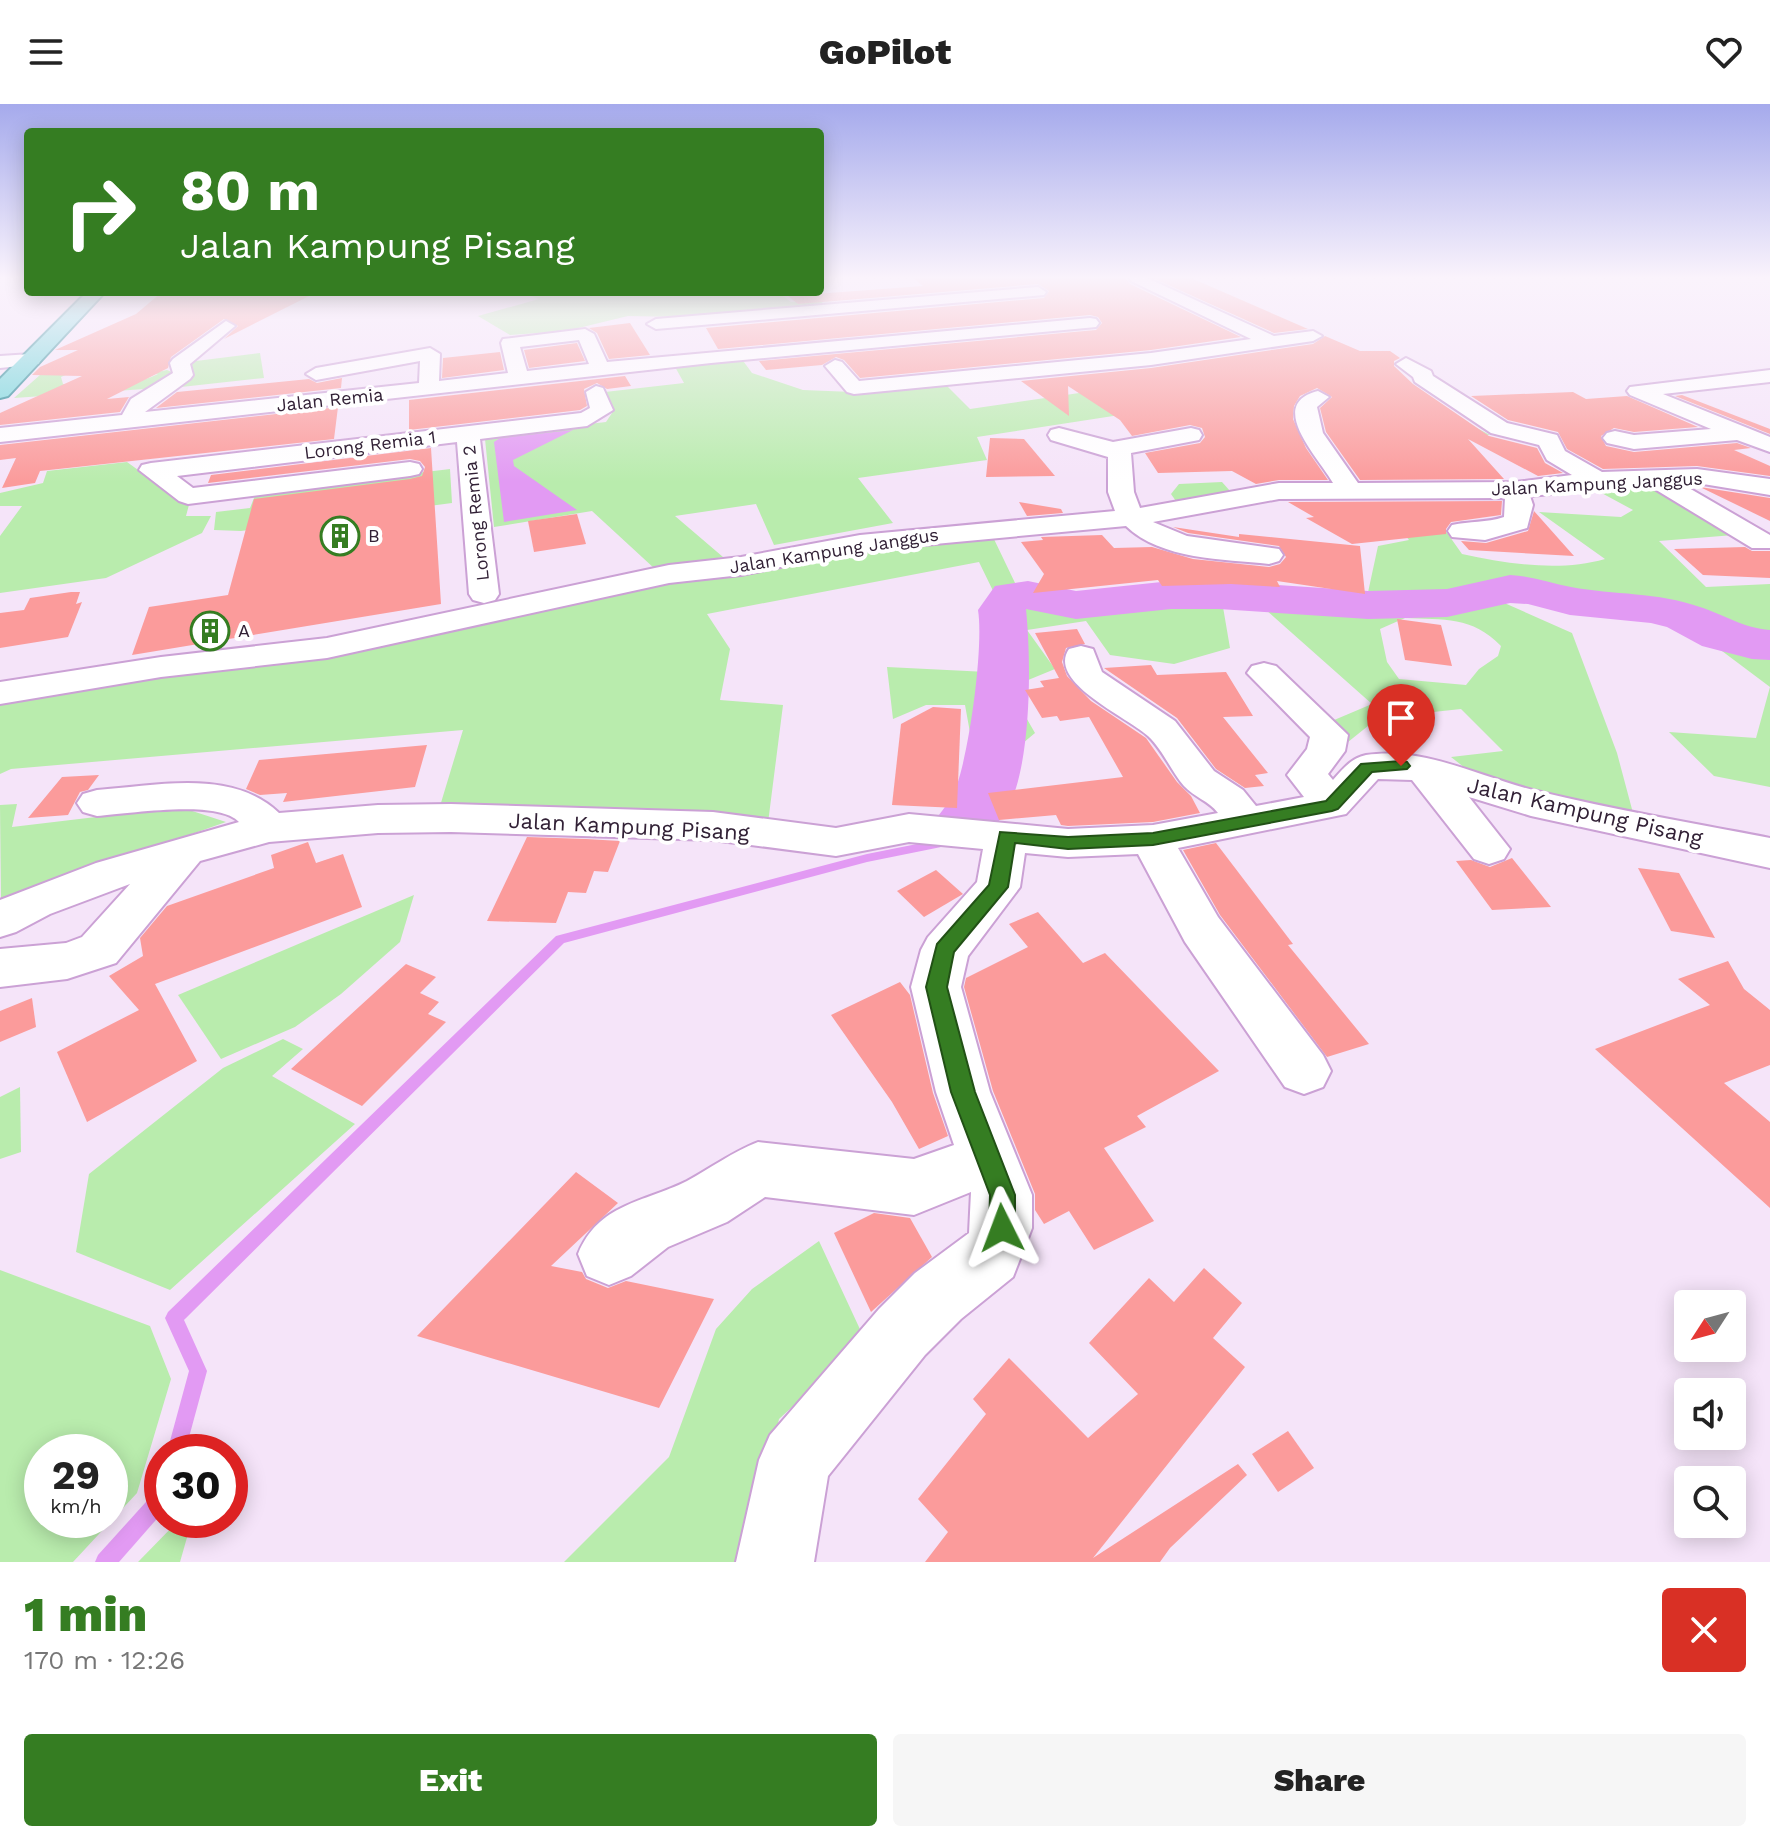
<!DOCTYPE html>
<html lang="en">
<head>
<meta charset="utf-8">
<style>
  body { margin:0; font-family:"Work Sans",sans-serif; background:#f6f6f6; color:#222; height:100vh; display:flex; flex-direction:column; font-size:30px; white-space:nowrap }
  * { box-sizing:border-box; margin:0 }
  p { font-size:26px; color:#767676 }
  .icon { flex:none; width:44px; height:44px; fill:none; stroke:currentColor; stroke-width:2; stroke-linecap:round; stroke-linejoin:round }
  .map { position:relative; height:1458px; overflow:hidden }
  .side { display:flex; flex-direction:column; background:#fff; flex:1 }
  .side>* { flex:none }
  .banner { position:absolute; left:24px; top:24px; width:800px; height:168px; border-radius:8px; box-shadow:0 4px 20px #0003; background:#357d22; color:#fff; overflow:hidden }
  .needle { width:52px; rotate:234deg }
  .fabs { position:absolute; left:1674px; top:1186px; display:grid; gap:16px }
  .fabs a { display:grid; place-items:center; width:72px; height:72px; border-radius:8px; background:#fff; box-shadow:0 4px 20px #0003; font-size:40px }
  .speed { position:absolute; left:24px; top:1330px; display:flex; gap:16px; font-size:40px; font-weight:700; text-align:center }
  .speed>* { display:grid; place-content:center; width:104px; height:104px; border-radius:50%; background:#fff; box-shadow:0 4px 20px #0003; line-height:1 }
  .speed small { font-size:20px; font-weight:400 }
  .speed .limit { border:12px solid #d22; background:#fff; color:#111 }
  .pin { position:absolute; display:grid; place-items:center; width:68px; height:68px; color:#fff; margin:-82px -34px; border-radius:50% 50% 50% 0; rotate:-45deg; box-shadow:0 0 8px #0007 }
  .pin .icon { rotate:45deg }
  .me { position:absolute; width:88px; margin:-44px; rotate:357deg; stroke-linejoin:round; filter:drop-shadow(0 0 6px #0008) }
  .turn { display:flex; align-items:center; gap:28px; height:168px; padding:0 24px; font-size:36px }
  .turn .icon { width:104px; height:104px; stroke-width:2.5 }
  .turn b { display:block; font-size:56px; line-height:68px }
  .round { display:grid; place-items:center; flex:none; width:84px; height:84px; border-radius:8px; background:#f6f6f6 }
  .head { display:flex; align-items:center; justify-content:space-between; height:136px; padding:0 24px }
  h1 { font-size:48px; font-weight:800; line-height:60px; color:#357d22 }
  .action { display:flex; gap:16px; margin-top:auto; padding:16px 24px }
  .action a { flex:1; height:92px; border-radius:8px; background:#357d22; color:#fff; font-size:32px; font-weight:800; line-height:92px; text-align:center }
  .action a+a { background:#f6f6f6; color:#222 }
  header { display:flex; justify-content:space-between; align-items:center; height:104px; padding:0 24px; background:#fff; font-size:36px; font-weight:800 }
  .map>svg:first-child { display:block }
  .green { fill:#b9ecad; fill-rule:evenodd }
  .water { fill:#e29af3 }
  .lines { fill:none; stroke-linecap:round; stroke-linejoin:round }
  .stream { fill:#e29af3; fill-rule:evenodd }
  .river { fill:#e29af3; fill-rule:evenodd }
  .building { fill:#fb9b9b }
  .minor-casing { stroke:#cba1d5; stroke-width:4 }
  .major-casing { stroke:#1b8490; stroke-width:4 }
  .minor { fill:#fff; fill-rule:evenodd }
  .major { fill:#6ed5d9; fill-rule:evenodd }
  .route { fill:#357d22; stroke:#225116; stroke-width:2 }
  .labels { text-anchor:middle; stroke-width:8; stroke-linejoin:round; paint-order:stroke }
  .far-street-label { font-size:18px; fill:#322136; stroke:#fff }
  .far-poi-label { font-size:18px; fill:#322136; stroke:#fff; text-anchor:start }
  .street-label { font-size:22px; fill:#322136; stroke:#fff }
</style>
</head>
<body>
<header><svg class="icon" aria-label="menu" viewBox="0 0 24 24"><path d="M4 6h16M4 12h16M4 18h16"/></svg>GoPilot<svg class="icon" aria-label="heart" viewBox="0 0 24 24"><path d="M12 20l-8-8c-3-5 5-10 8-4 3-6 11-1 8 4z"/></svg></header>
<div class="map">
<svg width="1770" height="1458" viewBox="0 0 1770 1458">
  <rect width="100%" height="100%" fill="#f5e4f9"/>
  <g class="green">
    <path d="M519 188H650L695 192 735 188H790L783 192 791 198 820 196 827 204 687 213 628 212 566 227 510 231 478 212 539 195Z"/>
    <path d="M260 249 264 274 172 284 190 271 188 258Z"/>
    <path d="M1353 249 1401 284 1490 331H1460L1340 277 977 333 987 356 858 374 893 419 774 441 756 400 675 412 723 453 655 465 592 407 494 423 485 335 494 331 606 318 612 309 605 288 684 279 674 261 741 254 752 269 803 286 853 288 947 282 970 305Z"/>
    <path d="M86 262 61 273 63 280C92 283 133 283 158 270L153 269 167 266 174 269 159 284 14 294 49 263Z"/>
    <path d="M127 358 177 394 190 397 186 412H211L202 429 106 474 0 489V432L22 402H0V389L43 379 47 367Z"/>
    <path d="M450 365 452 399 241 427 214 426 216 408 250 404 256 389Z"/>
    <path d="M1222 378 1230 387 1178 400 1171 390 1179 380Z"/>
    <path d="M1645 379 1734 431 1659 437 1706 483 1770 480V683L1714 672 1669 628 1756 634 1770 583 1686 520 1656 511 1570 502 1535 491 1511 490 1493 494 1572 529 1617 649 1633 709 1526 690 1479 675 1451 653 1503 647 1461 605 1378 614 1348 638 1320 622 1372 600 1266 506 1223 503 1230 544 1174 560 1110 551 1086 517 1027 526 1055 565 1009 584 1035 629 1023 639 1012 663 979 678 965 601H926L893 615 887 563 987 568 997 495 979 458 707 510 730 545 720 596 783 601 768 719 440 702 463 626 11 665 0 670V597C329 537 659 467 992 431L1016 481 1075 491 1198 482 1367 493 1378 442 1409 436 1395 419 1438 416 1462 450C1508 460 1560 468 1605 455L1539 408 1621 413 1633 406 1596 386ZM1405 514C1444 516 1472 512 1501 542L1498 552 1479 565 1466 581 1399 575 1387 558 1380 525Z"/>
    <path d="M17 700 12 723 180 703 226 718 1 797 0 701Z"/>
    <path d="M414 791 400 838 341 890 295 923 221 955 178 891Z"/>
    <path d="M283 935 303 945 272 972 355 1020 170 1186 76 1148 89 1070 223 964Z"/>
    <path d="M20 983 21 1048 0 1055V993Z"/>
    <path d="M819 1137 865 1236 779 1315 749 1458H564L669 1353 716 1225 752 1185Z"/>
    <path d="M0 1166 150 1222 171 1275 137 1389 73 1458H0ZM42 1348H110V1416H42Z"/>
    <path d="M179 1416H192L180 1458H138Z"/>
  </g>
  <path class="water" d="M573 326 513 356 514 362 577 406 504 418 494 338 500 334Z"/>
  <g class="lines">
    <g class="stream">
      <path d="M952 733 958 737 956 740 867 758 564 839 184 1216 207 1267 185 1348H167L189 1267 165 1214 168 1208 556 832 867 750Z"/>
      <path d="M162 1385V1409L119 1458H95L98 1451 155 1388Z"/>
    </g>
    <path class="river" d="M1510 471C1532 472 1550 479 1571 483 1614 491 1658 488 1700 503 1725 511 1743 524 1770 526V556L1752 555 1702 542 1667 523 1651 519 1570 511 1528 500 1510 499 1447 513 1368 515 1219 505H1171L1076 515 1026 505C1031 555 1031 635 1016 684 1011 701 998 718 988 733L966 739 944 733 934 718C941 708 950 697 955 686 969 652 984 542 978 506L995 482 1028 477 1076 487 1171 477H1219L1368 487 1447 485Z"/>
  </g>
  <g class="building">
    <path d="M913 174H1126L1130 180 1241 233 1151 246 860 274 844 256 836 253 822 261 766 266 759 257 1096 226 1102 219 1098 213 1090 211 718 245 706 224 1044 194 1049 187 1038 180 798 200 788 192 923 182Z"/>
    <path d="M1153 174H1191L1308 225 1274 229Z"/>
    <path d="M162 188H317L224 235 238 222 224 215 171 253 168 264 107 295 129 293 120 308 0 321V309L82 272 32 271 40 263 78 246H55L136 210Z"/>
    <path d="M630 219 650 251 609 255 597 229 589 224Z"/>
    <path d="M1325 232 1360 247H1390L1400 254 1394 257V262L1413 280 1489 332 1537 344 1545 359 1563 369 1538 372 1468 335 1504 375 1360 376 1326 328 1320 304 1332 293 1317 284 1300 292 1294 302 1293 315 1306 344 1328 376H1279L1256 380 1232 367 1158 369 1145 349 1200 339 1205 333 1202 324 1190 321 1132 332 1120 316 1068 282 1069 312 1021 277 1151 264 1313 240Z"/>
    <path d="M577 239 585 257 529 264 524 246Z"/>
    <path d="M500 248 504 266 442 274 443 254Z"/>
    <path d="M625 272 631 282 607 285 597 279 584 285 587 302 580 306 409 326V296Z"/>
    <path d="M342 274 341 284 156 304 177 288 309 275 317 279Z"/>
    <path d="M1573 288 1586 295 1627 292 1698 323 1634 328 1614 324 1601 332 1606 342 1634 348 1737 339 1751 344 1734 346 1770 362V372L1697 362 1603 365 1567 345 1558 328 1508 316 1471 292Z"/>
    <path d="M1682 291 1770 325V330L1675 292Z"/>
    <path d="M338 303 334 335 40 367 35 379 2 384 16 354 0 356V341Z"/>
    <path d="M990 334 1024 335 1055 372 986 373Z"/>
    <path d="M431 344 441 500 132 551 149 503 228 491 254 395 410 375 422 372 425 363 420 357 410 355 208 379 211 371Z"/>
    <path d="M1700 383 1770 394V417Z"/>
    <path d="M1502 397 1501 411 1451 418 1446 425V430L1352 440 1306 414 1314 413 1288 398Z"/>
    <path d="M1019 398 1061 405 1063 409 1027 412Z"/>
    <path d="M1534 407 1574 452 1469 446 1461 437 1486 439 1528 427Z"/>
    <path d="M577 410 586 440 534 448 528 417Z"/>
    <path d="M1173 423 1239 433V430L1360 442 1365 490 1277 477 1280 483 1231 480 1162 482 1158 476 1033 489 1044 470 1021 438 1043 436 1041 433 1102 431 1114 444 1152 443 1193 455 1269 463 1280 460 1286 453 1279 442 1188 429Z"/>
    <path d="M1745 443 1752 447H1770V474L1703 471 1674 445Z"/>
    <path d="M71 488H80L76 500 82 498 68 533 0 544V509L24 506 30 494Z"/>
    <path d="M1397 515 1441 521 1452 562 1405 556Z"/>
    <path d="M1077 525 1085 540 1066 544 1062 558 1067 572 1091 597 1146 634 1177 678 1191 692 1200 709 1153 718 1068 722 1061 721 1056 711 999 716 988 689 1123 673 1089 613 1060 617 1057 612 1042 614 1025 586 1044 583 1040 577 1059 574 1035 529Z"/>
    <path d="M1151 561 1157 571 1226 568 1253 612 1223 613 1268 669 1255 671 1264 682 1245 684 1216 665 1177 614 1104 564Z"/>
    <path d="M933 603 961 605 957 704 892 701 901 620Z"/>
    <path d="M427 641 415 683 283 698 287 689 260 691 246 685 259 656Z"/>
    <path d="M99 671 88 686 80 688 68 711 28 714 62 673Z"/>
    <path d="M527 733 586 735 620 737 608 768 594 767 586 789 568 788 556 819 487 817Z"/>
    <path d="M308 738 316 759 343 750 362 803 155 880 197 957 87 1018 57 948 139 906 109 872 143 852 140 834 167 802 274 764 271 751Z"/>
    <path d="M1216 739 1293 840 1288 841 1369 940 1327 953 1220 811 1183 746Z"/>
    <path d="M1512 754 1551 803 1492 806 1456 757 1471 756 1490 763Z"/>
    <path d="M1638 764 1679 769 1715 834 1671 827Z"/>
    <path d="M936 766 963 790 924 813 897 787Z"/>
    <path d="M1038 808 1083 859 1105 849 1219 967 1137 1012 1146 1023 1104 1044 1154 1117 1094 1146 1069 1107 1044 1120 1035 1106V1090L993 987 964 883 966 874 1028 843 1009 820Z"/>
    <path d="M1728 857 1744 885 1770 906V961L1724 979 1770 1018V1104L1595 945 1710 901 1678 875Z"/>
    <path d="M406 860 436 873 420 889 439 898 428 910 446 918 362 1002 291 965Z"/>
    <path d="M900 878 910 891 933 989 948 1032 919 1045 892 998 831 911Z"/>
    <path d="M32 894 36 923 0 938V907Z"/>
    <path d="M576 1068 618 1099 551 1162 582 1168 586 1175 608 1184 626 1177 714 1195 659 1304 417 1232Z"/>
    <path d="M874 1109 910 1114 932 1153 871 1208 834 1129Z"/>
    <path d="M1204 1164 1242 1199 1213 1234 1245 1263 1093 1454 1238 1360 1247 1371 1170 1444 1160 1458H925L948 1428 918 1395 986 1310 973 1295 1009 1254 1088 1334 1138 1290 1089 1239 1149 1174 1174 1198Z"/>
    <path d="M1288 1327 1314 1364 1278 1388 1252 1350Z"/>
  </g>
  <g class="lines">
    <defs>
      <g id="minor">
        <path d="M1129 174H1147L1274 232 1313 227 1322 232 1313 237 1151 261 854 290 847 288 825 262 835 256 842 258 859 277 1151 249 1251 235 1131 177Z"/>
        <path d="M1038 183 1046 188 1044 191 656 225 647 220 656 215Z"/>
        <path d="M1090 214 1096 215 1099 219 1096 223 711 259 0 338V324L122 311 131 295 173 269 170 259 173 255 226 217 235 222 190 260 193 271 190 275 145 308 419 279 420 257 316 276 306 270 316 264 430 244 440 250 439 277 508 269 501 239 503 235 585 225 594 230 607 258ZM579 236 589 260 527 267 520 243Z"/>
        <path d="M31 250 38 252 41 256 38 260 0 264V252Z"/>
        <path d="M1406 254 1431 267 1433 272 1507 319 1557 331 1565 347 1602 368 1697 365 1770 375V391L1697 379 1682 380 1770 431V444H1752L1648 381 1530 392 1533 401 1527 424 1485 436 1452 433 1448 427 1452 421C1470 417 1486 419 1504 413L1505 394 1279 395 1153 418 1187 432 1279 445 1283 451 1279 457 1269 460C1224 455 1161 456 1126 422L860 447 741 471 669 479 327 554 161 573 0 600V578L161 553 327 534 669 461 741 453 860 431 1115 407 1108 388V353L1051 336 1048 331 1051 326 1059 324 1113 338 1191 324 1199 326 1202 331 1199 336 1131 349 1134 388 1140 404 1279 379H1333C1319 354 1265 300 1318 287L1329 293 1317 303 1323 329 1358 379 1515 378 1572 371 1547 356 1539 341 1491 329 1415 278 1413 273 1396 260Z"/>
        <path d="M1770 266V278L1663 290 1770 333V348L1737 336 1634 345 1607 339 1603 334 1607 329 1615 327 1634 331 1711 325 1630 291 1627 287 1630 283Z"/>
        <path d="M596 282 603 284 613 306 587 322 480 335 499 490 495 496 484 499 473 496 469 490 457 338 177 372 193 384 410 358 419 360 422 365 419 370 410 372 188 400 179 397 139 366 142 361 151 359 581 309 590 304 586 288Z"/>
        <path d="M1081 542 1093 545 1102 568 1175 617 1214 667 1243 686 1256 702 1304 693 1287 671 1307 645 1310 633 1247 569 1252 562 1264 559 1276 562 1348 631 1345 647 1328 670 1333 676C1343 665 1351 654 1366 651 1424 642 1482 674 1537 687 1614 706 1693 719 1770 734V764L1531 712 1469 693 1510 745 1504 755 1489 760 1474 755 1412 676 1378 675 1346 710 1178 744 1218 813 1323 951 1331 967 1323 983 1304 990 1285 983 1185 838 1138 750 1068 753 1025 749 1020 783 968 852 961 883 990 988 1032 1091V1124L1013 1173 961 1215 925 1251 828 1372 814 1458H736L759 1356 770 1331 879 1205 915 1169 969 1129 971 1088 914 1111 765 1093 727 1118 668 1143 631 1172 609 1181 587 1172 578 1150C599 1099 643 1099 687 1077 711 1064 732 1048 758 1038L914 1055 954 1041 936 988 911 883 921 846 928 833 977 778 983 745 909 738 836 752 713 736 451 728 378 729 269 738 200 757 116 859 67 875 0 883V845L66 839 82 833 130 780 50 810 16 828 0 833V796L96 759 239 718C217 695 129 710 97 712L83 708 77 699 83 690 97 686C157 682 232 664 279 709L378 701 451 700 713 708 836 724 909 710 1068 725 1153 721 1218 709C1209 697 1194 693 1184 682 1171 667 1163 646 1148 632 1129 614 1046 578 1069 545Z"/>
      </g>
      <path id="major" d="M87 188H105L8 292 0 294V275Z"/>
    </defs>
    <use href="#minor" class="minor-casing"/>
    <use href="#major" class="major-casing"/>
    <use href="#minor" class="minor"/>
    <use href="#major" class="major"/>
  </g>
  <linearGradient id="sky" x2="0" y2="1"><stop stop-color="#a5aaec"/><stop offset="0.46" stop-color="#faf3fc"/><stop offset="1" stop-color="#faf3fc" stop-opacity="0"/></linearGradient>
  <rect width="1770" height="378" fill="url(#sky)"/>
  <path class="route" d="M1401 657 1407 658 1410 662 1407 665 1372 668 1338 705 1332 707 1153 741 1068 745 1015 739 1008 783 954 848 947 883 975 988 1015 1091V1124L1011 1133 1002 1137 993 1133 989 1124 990 1091 951 988 926 883 937 840 989 781 1000 728 1068 733 1153 729 1326 697 1361 660Z"/>
  <defs>
    <symbol id="building-ring" viewBox="-11 -11 22 22"><circle r="9.5" fill="#fff" stroke="#357d22" stroke-width="1.5"/><path d="M-4-6H4V6H1V3H-1V6H-4ZM-2.5-4.3h1.7v1.8h-1.7ZM.8-4.3h1.7v1.8H.8ZM-2.5-1h1.7V.8h-1.7ZM.8-1h1.7V.8H.8Z" fill="#357d22"/></symbol>
  </defs>
  <g fill-rule="evenodd">
    <use href="#building-ring" x="318" y="410" width="44" height="44"/>
    <use href="#building-ring" x="188" y="505" width="44" height="44"/>
  </g>
  <g class="labels">
    <g class="far-street-label">
      <text transform="translate(330 296) rotate(-6)" y="6">Jalan Remia</text>
      <text transform="translate(370 341) rotate(-7)" y="6">Lorong Remia 1</text>
      <text transform="translate(1597 380) rotate(-3)" y="6">Jalan Kampung Janggus</text>
      <text transform="translate(476 409) rotate(-96)" y="6">Lorong Remia 2</text>
      <text transform="translate(834 447) rotate(-9)" y="6">Jalan Kampung Janggus</text>
    </g>
    <g class="far-poi-label">
      <text x="368" y="438">B</text>
      <text x="238" y="533">A</text>
    </g>
    <g class="street-label">
      <text transform="translate(1585 707) rotate(13)" y="8">Jalan Kampung Pisang</text>
      <text transform="translate(629 722) rotate(3)" y="8">Jalan Kampung Pisang</text>
    </g>
  </g>
</svg>
<div class="fabs">
<a><svg class="needle" viewBox="-14 -14 28 28"><path d="M0-13l5 13h-10z" fill="#e53935"/><path d="M0 13l5-13h-10z" fill="#767676"/></svg></a>
<a><svg class="icon" aria-label="sound" viewBox="0 0 24 24"><path d="M4 9h4l5-4v14l-5-4H4zM17 9q2 3 0 6"/></svg></a>
<a><svg class="icon" aria-label="search" viewBox="0 0 24 24"><circle cx="10" cy="10" r="6"/><path d="M15 15l6 6"/></svg></a>
</div>
<div class="speed"><div>29<small>km/h</small></div><div class="limit">30</div></div>
<div class="pin" style="left:1401px;top:662px;background:#d93025"><svg class="icon" aria-label="arrive" viewBox="0 0 24 24"><path d="M6 21V4h12l-3 4 3 4H6"/></svg></div>
<svg class="me" style="left:1002px;top:1124px" viewBox="-20 -20 40 40"><path d="M0-17L14 15 0 8-14 15z" fill="#357d22" stroke="#fff" stroke-width="4"/></svg>
<div class="banner">
<div class="turn"><svg class="icon" aria-label="right" viewBox="0 0 24 24"><path d="M7 20v-9h11M14 6l5 5-5 5"/></svg><div><b>80 m</b>Jalan Kampung Pisang</div></div>
</div>
</div>
<section class="side">
<div class="head"><div><h1>1 min</h1><p>170 m · 12:26</p></div><a class="round" style="background:#d93025;color:#fff"><svg class="icon" aria-label="close" viewBox="0 0 24 24"><path d="M6 6l12 12M18 6L6 18"/></svg></a></div>
<div class="action"><a>Exit</a><a>Share</a></div>
</section>
</body>
</html>
